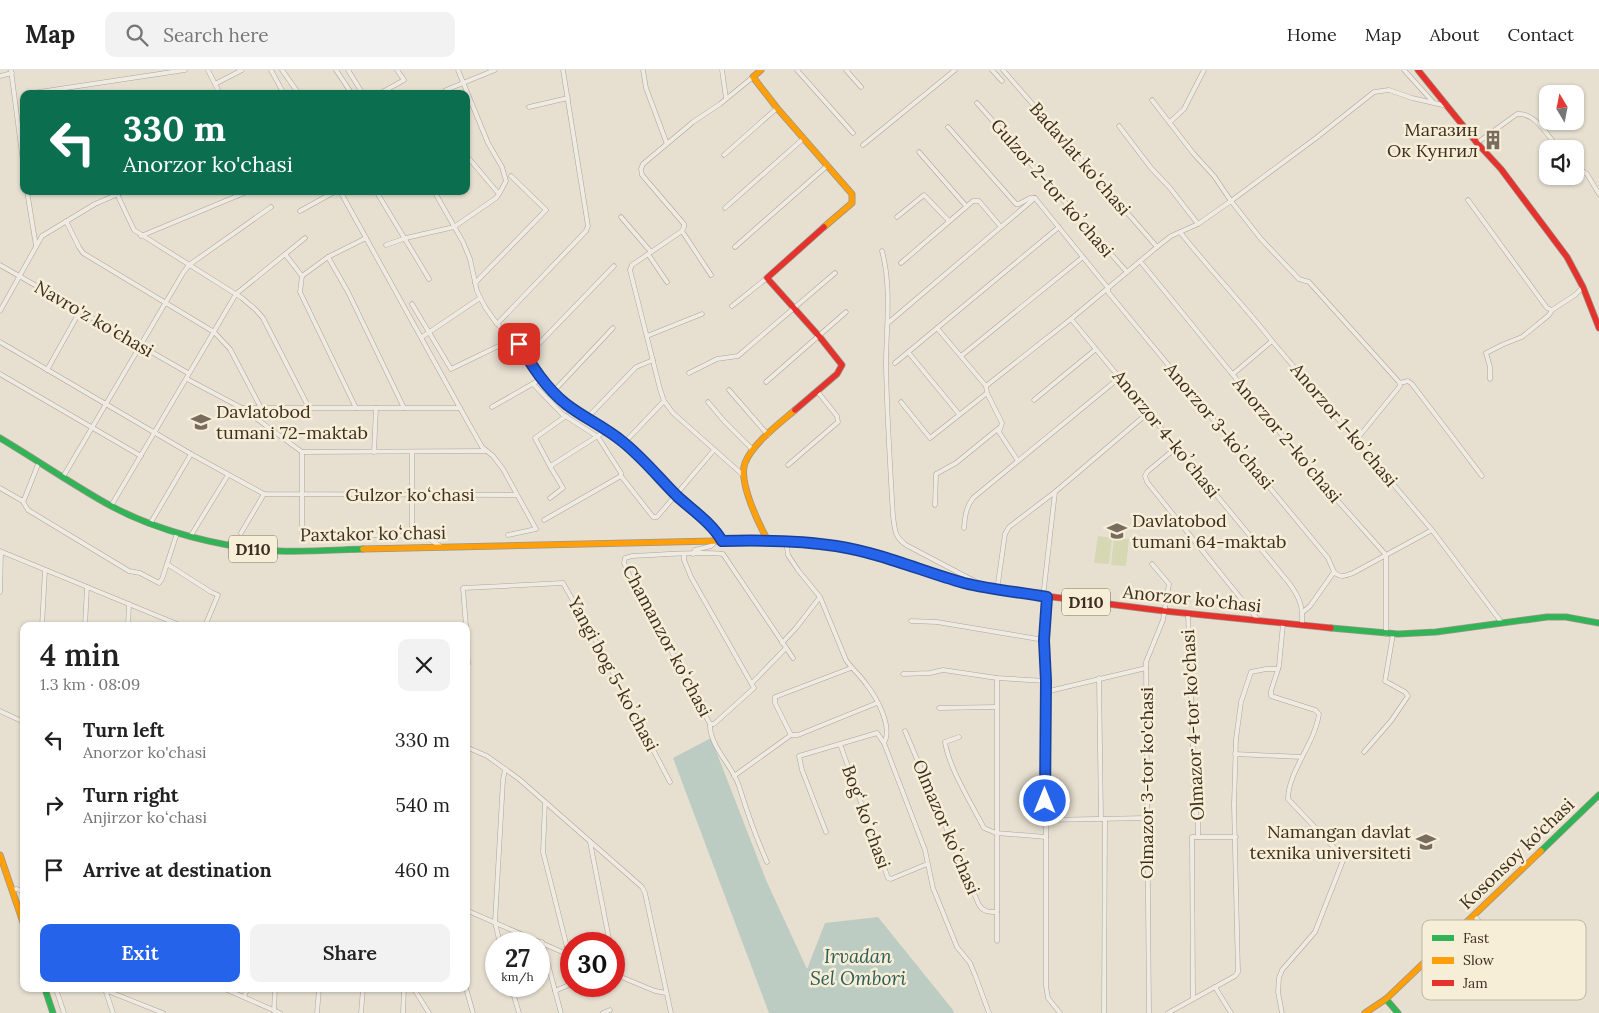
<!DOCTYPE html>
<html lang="en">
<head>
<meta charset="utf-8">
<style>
  body { margin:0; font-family:Lora,serif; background:#f2f2f2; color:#222; height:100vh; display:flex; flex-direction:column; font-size:19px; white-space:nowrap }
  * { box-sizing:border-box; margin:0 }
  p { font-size:16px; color:#767676 }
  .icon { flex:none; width:28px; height:28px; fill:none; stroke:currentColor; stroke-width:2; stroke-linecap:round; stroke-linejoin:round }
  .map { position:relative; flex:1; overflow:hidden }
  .panel { position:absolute; left:20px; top:552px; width:450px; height:370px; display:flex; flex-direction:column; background:#fff; border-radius:10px; box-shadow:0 1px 4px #0004 }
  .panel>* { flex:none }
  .top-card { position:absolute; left:20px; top:20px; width:450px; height:105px; border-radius:10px; box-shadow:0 1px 4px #0004; background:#0b6e4f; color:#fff; overflow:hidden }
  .needle { width:32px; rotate:350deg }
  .fabs { position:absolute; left:1539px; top:15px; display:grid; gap:10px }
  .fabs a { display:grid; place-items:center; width:45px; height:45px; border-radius:10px; background:#fff; box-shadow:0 1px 4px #0004; font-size:25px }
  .speed { position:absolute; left:485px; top:862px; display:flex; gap:10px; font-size:25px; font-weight:700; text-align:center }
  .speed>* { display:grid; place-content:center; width:65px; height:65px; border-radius:50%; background:#fff; box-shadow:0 1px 4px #0004; line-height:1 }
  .speed small { font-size:12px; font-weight:400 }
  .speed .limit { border:8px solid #d22; background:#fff; color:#111 }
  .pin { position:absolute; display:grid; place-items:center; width:42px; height:42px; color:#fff; margin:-21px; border-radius:10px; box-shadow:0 2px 8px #0006 }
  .me { position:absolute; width:55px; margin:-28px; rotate:0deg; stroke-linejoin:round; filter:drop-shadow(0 0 4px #0008) }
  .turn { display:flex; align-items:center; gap:18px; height:105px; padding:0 20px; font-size:22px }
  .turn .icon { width:65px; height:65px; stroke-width:2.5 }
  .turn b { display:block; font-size:35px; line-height:42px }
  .round { display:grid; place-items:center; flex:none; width:52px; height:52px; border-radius:10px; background:#f2f2f2 }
  .headline { display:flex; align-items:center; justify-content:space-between; height:85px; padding:0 20px }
  h1 { font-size:30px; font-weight:600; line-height:38px }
  .cta { display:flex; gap:10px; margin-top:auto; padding:10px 20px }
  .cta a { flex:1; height:58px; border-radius:10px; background:#2563eb; color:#fff; font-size:20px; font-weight:600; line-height:58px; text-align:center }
  .cta a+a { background:#f2f2f2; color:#222 }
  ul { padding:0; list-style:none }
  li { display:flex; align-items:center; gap:15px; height:65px; padding:0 20px }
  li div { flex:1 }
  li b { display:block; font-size:19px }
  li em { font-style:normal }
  header { display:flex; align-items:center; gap:30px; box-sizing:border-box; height:70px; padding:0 25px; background:#fff; border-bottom:1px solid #e0e0e0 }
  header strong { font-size:24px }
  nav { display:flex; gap:28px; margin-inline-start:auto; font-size:18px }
  .search { width:350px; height:45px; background:#f2f2f2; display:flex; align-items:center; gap:12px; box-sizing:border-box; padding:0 18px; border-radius:10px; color:#767676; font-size:19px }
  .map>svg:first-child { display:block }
  .green { fill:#d6d7b3 }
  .water { fill:#bcccc2 }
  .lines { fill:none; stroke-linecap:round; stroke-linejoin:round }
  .street-casing { stroke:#ada599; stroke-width:5 }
  .fast-casing { stroke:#9c958a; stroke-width:7 }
  .slow-casing { stroke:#9c958a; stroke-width:7 }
  .jam-casing { stroke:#9c958a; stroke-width:7 }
  .street { stroke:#efebe3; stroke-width:4 }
  .fast { stroke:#30b455; stroke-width:5.5 }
  .slow { stroke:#ff9f0a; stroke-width:5.5 }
  .jam { stroke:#e5322d; stroke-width:5.5 }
  .route-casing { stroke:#184099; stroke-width:12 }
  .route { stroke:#2563eb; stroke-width:9 }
  .labels { text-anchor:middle; stroke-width:5; stroke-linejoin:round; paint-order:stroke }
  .shield { fill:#f7eed8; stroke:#756857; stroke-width:1 }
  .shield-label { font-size:16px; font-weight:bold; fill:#3d2e20 }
  .poi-label { font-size:18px; fill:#3d2e20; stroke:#f7eed8; text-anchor:end }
  .street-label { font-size:18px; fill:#3d2e20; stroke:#f7eed8 }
  .water-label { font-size:19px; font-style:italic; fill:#2f5d5a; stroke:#f7eed8 }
  .key { fill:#f7eed8; stroke:#bfb4a1; stroke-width:1 }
  .key-label { font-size:14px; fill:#3d2e20 }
</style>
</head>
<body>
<header>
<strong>Map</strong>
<div class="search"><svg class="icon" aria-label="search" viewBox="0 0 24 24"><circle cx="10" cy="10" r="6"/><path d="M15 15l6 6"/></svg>Search here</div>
<nav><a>Home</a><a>Map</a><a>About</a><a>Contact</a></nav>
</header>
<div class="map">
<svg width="1599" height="943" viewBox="0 0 1599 943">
  <rect width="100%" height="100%" fill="#e7e0d1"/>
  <g class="green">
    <path d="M1098 466 1112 468 1109 494 1094 493Z"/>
    <path d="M1114 468 1129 469 1126 496 1111 495Z"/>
  </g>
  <path class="water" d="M711 668 766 810 807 899 825 853 878 847 953 940 954 943H769L673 688Z"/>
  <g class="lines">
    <defs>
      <g id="street">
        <path d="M11 0 24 100"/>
        <path d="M208 0 220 24"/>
        <path d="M271 0 284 24"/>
        <path d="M282 0 299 24"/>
        <path d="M336 0 352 24"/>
        <path d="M348 0 363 24"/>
        <path d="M458 0 488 73 502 97 506 111 499 124"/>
        <path d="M643 0 646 18 667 74"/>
        <path d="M722 0 726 28"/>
        <path d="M797 0 853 63"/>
        <path d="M846 0 861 17"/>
        <path d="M992 0 1002 11"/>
        <path d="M1003 0 1157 177"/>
        <path d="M1404 0 1433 32"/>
        <path d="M0 6 12 3"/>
        <path d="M215 14 242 0"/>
        <path d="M446 20 495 0"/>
        <path d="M26 24 185 0"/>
        <path d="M379 24 404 10 397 0"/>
        <path d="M1152 30 1193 83 1214 106 1231 131 1261 169 1299 209 1309 212 1399 312 1400 316 1357 369"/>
        <path d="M977 33 1127 202"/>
        <path d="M529 37 568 28"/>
        <path d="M1170 52 1184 39 1204 0"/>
        <path d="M1119 56 1151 98 1170 118 1198 154"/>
        <path d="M948 57 1016 134H1019L1030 128H1035"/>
        <path d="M1477 73 1517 44C1535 42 1548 66 1559 79"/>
        <path d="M863 75 955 0"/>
        <path d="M919 82 966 136"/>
        <path d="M724 85 777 38"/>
        <path d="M1575 96 1587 104 1599 124"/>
        <path d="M27 121 36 176"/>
        <path d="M376 121 429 209"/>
        <path d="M434 121 463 172 470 189 477 221 485 237 497 254 519 274 541 309 566 334 607 360 624 373 677 425 717 462 723 471"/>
        <path d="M117 124 134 160 242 228 256 240 263 248 309 338"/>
        <path d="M1035 128 1108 218V222L1328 488 1334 502 1310 536 1303 542"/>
        <path d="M1468 130 1547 238 1552 240 1575 225 1583 217"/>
        <path d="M725 138 804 68"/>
        <path d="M300 141 336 121"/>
        <path d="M621 147 651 182"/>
        <path d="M897 147 924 125 949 151"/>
        <path d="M66 151 79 177 83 183 214 262 230 279 261 338"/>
        <path d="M682 161 632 195 630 200 660 319 664 331 673 343 743 405"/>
        <path d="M1180 162C1210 200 1243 234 1272 271L1432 460 1502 553"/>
        <path d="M141 166 249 121"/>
        <path d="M366 168 460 338"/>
        <path d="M386 175 406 168 454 157 496 128 499 124 466 85"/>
        <path d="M735 177 828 95"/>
        <path d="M882 181C892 218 886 258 886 296 887 346 890 396 893 446 895 460 894 466 906 475L982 515"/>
        <path d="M285 184 302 206 300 222 356 338"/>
        <path d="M648 184 667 212"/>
        <path d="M328 187 366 168 340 121"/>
        <path d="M1140 191 1313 403 1386 485V564"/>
        <path d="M901 193 973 131H979L1001 157"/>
        <path d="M0 195 188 303"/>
        <path d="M711 205 682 161 684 157V154L642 105 641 99 643 94 693 52 720 34 753 7"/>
        <path d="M302 206 328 187 348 222 404 338"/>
        <path d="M475 213 546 140 511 106"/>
        <path d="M412 234 451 299 513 269"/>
        <path d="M732 236 767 208"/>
        <path d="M0 241 42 166 95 134 125 121"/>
        <path d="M1071 249 1289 513C1300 528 1303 536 1302 555"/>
        <path d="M888 253 1035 128"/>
        <path d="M497 254 586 161 588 156 563 0"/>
        <path d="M937 258 986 316 987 323 1002 353 999 362 1018 391"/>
        <path d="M647 266 702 244"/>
        <path d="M422 267 480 228"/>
        <path d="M0 272 191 384 264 424 517 425"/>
        <path d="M908 282 959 344"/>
        <path d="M961 286 1083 187"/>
        <path d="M526 287 614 196"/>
        <path d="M895 293 1059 157"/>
        <path d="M47 300 80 241"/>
        <path d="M689 303 717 289 738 286 835 203"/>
        <path d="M0 304 141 386"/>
        <path d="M1233 304 1272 271"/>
        <path d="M187 309 242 338 302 382"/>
        <path d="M1490 309V297L1486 283 1504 274 1522 267 1549 245 1552 240"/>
        <path d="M766 312 846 242"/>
        <path d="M1400 313 1408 311 1412 314 1482 406"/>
        <path d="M533 314 562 344 598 367 621 403V406L653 447H657L714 380"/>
        <path d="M986 316 1071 249 1157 177 1171 166 1198 154 1231 131 1316 68 1374 22 1389 20 1412 28 1447 36"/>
        <path d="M729 320 768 365"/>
        <path d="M553 322 613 258"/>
        <path d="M1034 330 1096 279"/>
        <path d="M708 332 724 351 753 380"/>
        <path d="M901 332 930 368 987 323"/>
        <path d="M492 337 541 309"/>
        <path d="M242 338H460L482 377 493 386 503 399 536 459 508 465"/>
        <path d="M587 348 636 297 653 290"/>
        <path d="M624 373 664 331"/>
        <path d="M1177 377 1147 402 1145 406 1147 412 1259 551"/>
        <path d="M302 382V464L412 466 429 469 440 476"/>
        <path d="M302 382 487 381"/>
        <path d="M374 382 376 338"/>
        <path d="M788 395 838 352 837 346 817 321"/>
        <path d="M551 398 535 368 566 346"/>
        <path d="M63 407 183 203 189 195 271 137"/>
        <path d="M0 418 21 430H24L39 392"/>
        <path d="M550 428 563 418 551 398 552 395 607 360"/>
        <path d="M22 430 28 440 129 501 140 503 159 513 162 509 167 494"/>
        <path d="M935 435 936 404 956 393 999 358"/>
        <path d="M111 436 236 224 305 168"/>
        <path d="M544 450 621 406"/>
        <path d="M150 454 191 384"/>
        <path d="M964 458C965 446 966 437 973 428L1119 308"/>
        <path d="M177 463 167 494 211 522 218 525 205 556"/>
        <path d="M241 463 264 424"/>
        <path d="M412 466V382"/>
        <path d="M190 467 228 405"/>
        <path d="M786 470 788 485 798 500 820 527 846 590C852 599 860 605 866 614 877 628 893 657 884 673"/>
        <path d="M0 481 182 556"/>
        <path d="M684 484V490L691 507 754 618 714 654H710L656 552 637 522 624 493 625 488 632 486C659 485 696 481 723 484L793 588"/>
        <path d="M693 484 695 480 711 476 716 471"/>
        <path d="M1334 502C1340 508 1345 506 1353 503L1432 460"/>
        <path d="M997 520 1005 464 1009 457 1055 422 1149 342"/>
        <path d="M0 522 1 482"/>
        <path d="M1043 527 1055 422"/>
        <path d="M1047 527 1044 570 1046 611V916L1048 928 1060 943"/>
        <path d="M1188 544 1195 737 1198 752V767"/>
        <path d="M911 551 937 552 1044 570"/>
        <path d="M42 556 45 500"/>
        <path d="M85 556 87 517"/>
        <path d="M128 556 129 534"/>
        <path d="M466 556 463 518 563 513 602 582 670 712"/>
        <path d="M466 563 468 594 466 596"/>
        <path d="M782 573 796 558 820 527"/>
        <path d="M851 598 775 627V633L791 665H798L877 633"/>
        <path d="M903 604 930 603 943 600 997 608 1046 611"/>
        <path d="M1099 608 1101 749"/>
        <path d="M752 613 786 578"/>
        <path d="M1045 622 1146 598"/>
        <path d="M939 638 996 637"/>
        <path d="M0 641 24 652"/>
        <path d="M710 654C709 676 733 696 739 716 747 742 756 767 767 792"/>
        <path d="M905 661 979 835C984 842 988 842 997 842"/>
        <path d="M959 667 945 672C949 698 971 733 984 758L996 763 1046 767"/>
        <path d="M840 674 888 808 891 809 927 794"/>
        <path d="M466 677 487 686 519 709 642 817 645 823 671 943"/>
        <path d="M1364 682 1391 651 1408 626 1405 622 1385 611 1393 564"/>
        <path d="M1235 684 1302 687"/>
        <path d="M734 706 791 665"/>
        <path d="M545 732 543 782 569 885"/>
        <path d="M1045 750 1147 748"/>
        <path d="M826 762 802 700 799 686 877 663 884 673 925 780 933 818 957 877 970 893 975 905 989 943"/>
        <path d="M590 772 610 874"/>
        <path d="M12 820 17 819 24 822"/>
        <path d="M466 840 569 885"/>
        <path d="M1474 845 1519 901"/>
        <path d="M997 871V608"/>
        <path d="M542 872 561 943"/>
        <path d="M500 874 495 852 503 710 505 699"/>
        <path d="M614 891 617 905"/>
        <path d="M614 904 655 921 666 923"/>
        <path d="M511 916 519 943"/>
        <path d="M1215 917 1231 943"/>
        <path d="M466 918 473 943"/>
        <path d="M56 919 64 943"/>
        <path d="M105 919 113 943"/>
        <path d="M225 919 280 943"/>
        <path d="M414 919 429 943"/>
        <path d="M105 920 163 943"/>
        <path d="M555 921 571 914"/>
        <path d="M244 927 247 919"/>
        <path d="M1193 929 1192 767H1236"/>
        <path d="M274 941 275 919"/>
        <path d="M317 943 319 919"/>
        <path d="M361 943 363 919"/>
        <path d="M403 943 404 919"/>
        <path d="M603 943 610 940"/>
        <path d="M1104 943 1105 749"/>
        <path d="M1149 943 1146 592 1163 550 1169 514 1152 494"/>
        <path d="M1168 943 1235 906 1238 902 1234 735 1236 669 1241 632 1251 602 1266 599H1278"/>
        <path d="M1282 943 1278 922 1279 908 1282 900 1315 862 1344 788 1288 729C1288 702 1315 673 1319 644L1315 640 1271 626V621L1279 596 1283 554"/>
      </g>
      <g id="fast">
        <path d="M0 368C37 390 73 415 111 436 159 462 224 478 279 481 307 482 335 480 363 479"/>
        <path d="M757 470C827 469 882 485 948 507"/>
        <path d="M1331 558 1398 564 1436 562 1547 547H1566L1599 553"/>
        <path d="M1541 781 1599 725"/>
        <path d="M45 919 53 943"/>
        <path d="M1386 929 1398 943"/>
      </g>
      <g id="slow">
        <path d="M761 0 753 7 777 38 852 124V133L824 157"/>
        <path d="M767 469C758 452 738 411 745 393 752 374 780 353 795 340"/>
        <path d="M363 479 757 470"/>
        <path d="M0 785 24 855"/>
        <path d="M1365 943 1386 929 1541 781"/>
      </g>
      <g id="jam">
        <path d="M1418 0 1477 73 1501 99 1567 187 1583 217 1599 258"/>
        <path d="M795 340 837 304 842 295 819 266 767 208 824 157"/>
        <path d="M948 507 997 520 1164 541 1331 558"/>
      </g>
    </defs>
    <use href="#street" class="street-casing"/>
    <use href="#fast" class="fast-casing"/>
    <use href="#slow" class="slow-casing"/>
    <use href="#jam" class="jam-casing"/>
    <use href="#street" class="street"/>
    <use href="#fast" class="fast"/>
    <use href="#slow" class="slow"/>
    <use href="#jam" class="jam"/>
  </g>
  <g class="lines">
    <defs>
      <path id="route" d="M519 274C532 296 546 318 566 334 584 348 605 357 623 372 643 388 659 408 677 426 692 440 712 453 722 471 761 470 798 470 836 476 881 483 921 501 964 513 992 520 1019 522 1047 527L1044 570 1046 611 1045 731"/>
    </defs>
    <use href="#route" class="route-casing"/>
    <use href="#route" class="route"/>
  </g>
  <defs>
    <symbol id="building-bare" viewBox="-9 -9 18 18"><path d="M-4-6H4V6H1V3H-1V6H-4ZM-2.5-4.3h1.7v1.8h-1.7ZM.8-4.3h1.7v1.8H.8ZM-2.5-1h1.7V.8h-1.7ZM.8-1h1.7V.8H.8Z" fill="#786c5e" stroke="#f7eed8" stroke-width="2.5" paint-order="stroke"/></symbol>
    <symbol id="school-bare" viewBox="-9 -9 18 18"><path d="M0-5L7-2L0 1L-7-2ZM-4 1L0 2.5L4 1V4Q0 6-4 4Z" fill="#786c5e" stroke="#f7eed8" stroke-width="2.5" paint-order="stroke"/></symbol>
    <symbol id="university-bare" viewBox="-9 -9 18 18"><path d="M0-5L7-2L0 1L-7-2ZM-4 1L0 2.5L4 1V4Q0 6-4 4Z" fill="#786c5e" stroke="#f7eed8" stroke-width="2.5" paint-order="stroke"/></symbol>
  </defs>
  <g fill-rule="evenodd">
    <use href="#building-bare" x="1479" y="56" width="28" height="28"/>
    <use href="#school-bare" x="187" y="338" width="28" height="28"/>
    <use href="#school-bare" x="1103" y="447" width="28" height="28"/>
    <use href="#university-bare" x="1412" y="758" width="28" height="28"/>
  </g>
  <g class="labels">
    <g class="shield">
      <rect x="229" y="465.5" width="48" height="27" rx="4"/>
      <rect x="1062" y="518.5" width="48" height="27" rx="4"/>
    </g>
    <g class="shield-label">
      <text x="253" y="485">D110</text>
      <text x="1086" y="538">D110</text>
    </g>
    <g class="poi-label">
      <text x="1478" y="66">Магазин<tspan x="1478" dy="21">Ок Кунгил</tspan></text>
      <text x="216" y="348" text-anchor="start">Davlatobod<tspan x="216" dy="21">tumani 72-maktab</tspan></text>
      <text x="1132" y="457" text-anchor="start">Davlatobod<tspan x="1132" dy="21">tumani 64-maktab</tspan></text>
      <text x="1411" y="768">Namangan davlat<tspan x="1411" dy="21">texnika universiteti</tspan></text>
    </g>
    <g class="street-label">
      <text transform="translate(1080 89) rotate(49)" y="6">Badavlat koʻchasi</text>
      <text transform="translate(1052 118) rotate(49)" y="6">Gulzor 2-tor koʼchasi</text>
      <text transform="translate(94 249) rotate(30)" y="6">Navro'z ko'chasi</text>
      <text transform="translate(1344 355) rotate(50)" y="6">Аnorzor 1-koʼchasi</text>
      <text transform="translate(1219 356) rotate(50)" y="6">Аnorzor 3-koʼchasi</text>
      <text transform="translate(1166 364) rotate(51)" y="6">Аnorzor 4-koʼchasi</text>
      <text transform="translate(1287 370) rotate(50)" y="6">Аnorzor 2-koʼchasi</text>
      <text x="410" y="431">Gulzor koʻchasi</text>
      <text transform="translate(373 464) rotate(-1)" y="6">Paxtakor koʻchasi</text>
      <text transform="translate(1192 529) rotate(6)" y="6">Anorzor ko'chasi</text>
      <text transform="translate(667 571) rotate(62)" y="6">Chamanzor koʻchasi</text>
      <text transform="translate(613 604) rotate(62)" y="6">Yangi bog 5-koʼchasi</text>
      <text transform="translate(1193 655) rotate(-93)" y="6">Olmazor 4-tor ko'chasi</text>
      <text transform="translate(1147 713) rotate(-90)" y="6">Olmazor 3-tor ko'chasi</text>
      <text transform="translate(866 747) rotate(70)" y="6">Bogʻ koʻchasi</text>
      <text transform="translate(946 757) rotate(67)" y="6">Olmazor koʻchasi</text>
      <text transform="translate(1517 784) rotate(-44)" y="6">Kosonsoy ko’chasi</text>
    </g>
    <g class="water-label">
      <text x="858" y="893">Irvadan<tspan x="858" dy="22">Sel Ombori</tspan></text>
    </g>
  </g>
  <rect x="1422" y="850" width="164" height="80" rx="8" class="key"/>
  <rect x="1432" y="865" width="22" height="6" fill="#30b455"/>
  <rect x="1432" y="887" width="22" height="7" fill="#ff9f0a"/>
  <rect x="1432" y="910" width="22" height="6" fill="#e5322d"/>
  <g class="key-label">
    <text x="1463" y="873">Fast</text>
    <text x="1463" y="895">Slow</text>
    <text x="1463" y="918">Jam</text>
  </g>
</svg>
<div class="fabs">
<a><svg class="needle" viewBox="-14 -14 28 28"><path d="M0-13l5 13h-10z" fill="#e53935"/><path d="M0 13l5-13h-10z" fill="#767676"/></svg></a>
<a><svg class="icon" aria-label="sound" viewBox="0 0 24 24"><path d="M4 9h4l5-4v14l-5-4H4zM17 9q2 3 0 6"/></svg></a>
</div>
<div class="speed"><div>27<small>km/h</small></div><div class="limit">30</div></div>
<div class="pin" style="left:519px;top:274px;background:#d93025"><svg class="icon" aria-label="arrive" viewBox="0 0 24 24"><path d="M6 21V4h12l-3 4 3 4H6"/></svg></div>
<svg class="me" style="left:1045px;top:731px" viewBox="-20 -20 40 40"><circle r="17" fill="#2563eb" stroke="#fff" stroke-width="3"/><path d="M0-11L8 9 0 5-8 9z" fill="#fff"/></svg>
<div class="top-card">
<div class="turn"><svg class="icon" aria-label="left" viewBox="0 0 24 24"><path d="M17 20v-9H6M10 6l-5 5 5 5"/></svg><div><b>330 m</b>Anorzor ko'chasi</div></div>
</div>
<section class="panel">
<div class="headline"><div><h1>4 min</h1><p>1.3 km · 08:09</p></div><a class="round"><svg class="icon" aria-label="close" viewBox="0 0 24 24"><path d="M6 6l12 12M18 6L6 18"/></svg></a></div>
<ul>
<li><svg class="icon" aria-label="left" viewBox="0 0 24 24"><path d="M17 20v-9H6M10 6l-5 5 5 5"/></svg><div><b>Turn left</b><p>Anorzor ko'chasi</p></div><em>330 m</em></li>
<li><svg class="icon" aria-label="right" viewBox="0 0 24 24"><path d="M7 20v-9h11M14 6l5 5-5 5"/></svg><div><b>Turn right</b><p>Anjirzor koʻchasi</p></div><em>540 m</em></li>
<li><svg class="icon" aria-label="arrive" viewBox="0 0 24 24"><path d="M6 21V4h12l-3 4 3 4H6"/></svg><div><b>Arrive at destination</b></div><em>460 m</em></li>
</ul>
<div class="cta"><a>Exit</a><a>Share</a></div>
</section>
</div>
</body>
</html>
